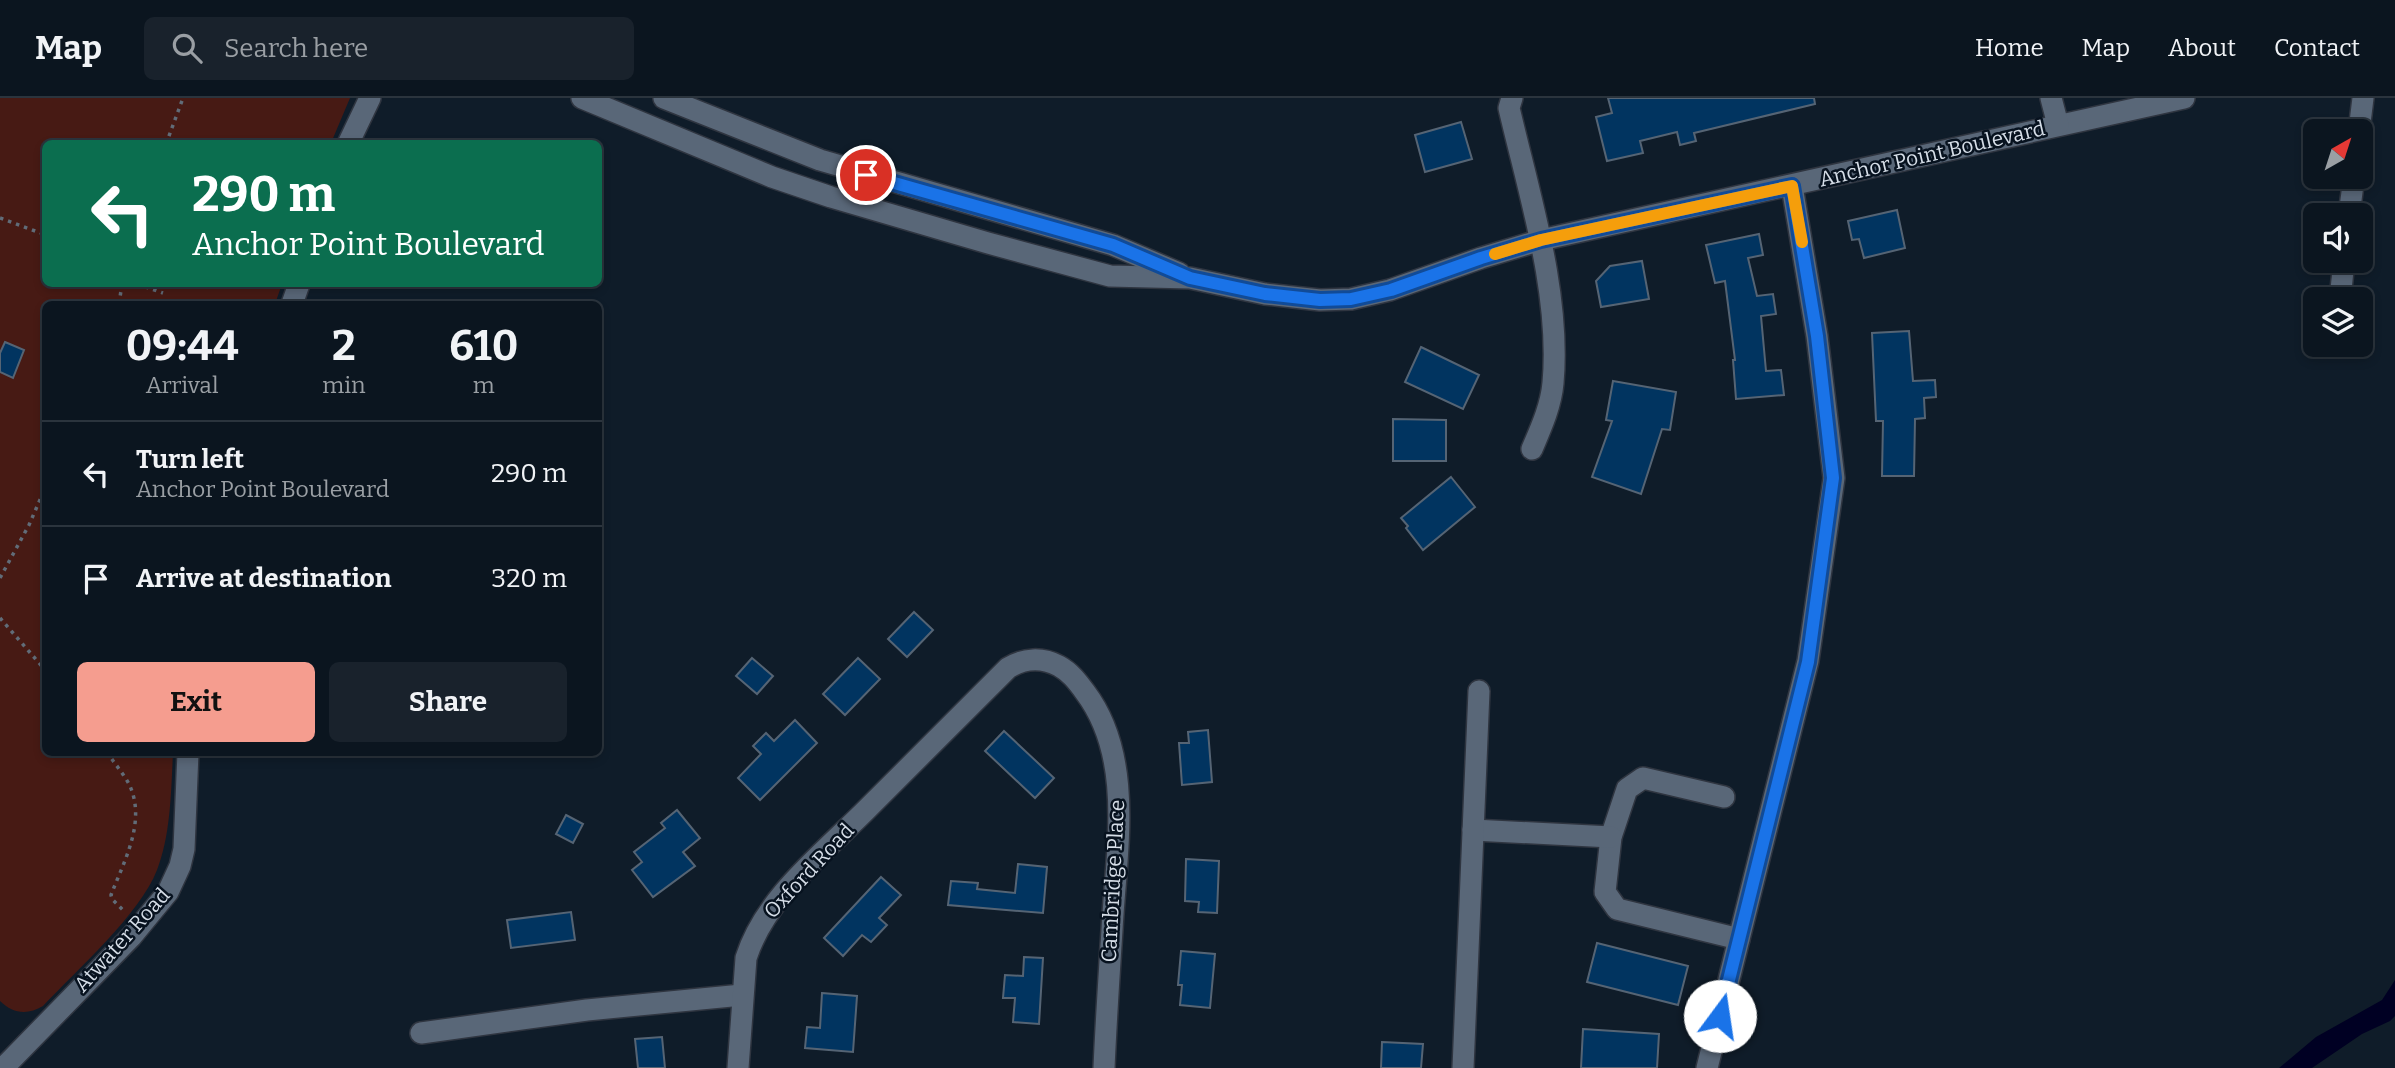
<!DOCTYPE html>
<html lang="en">
<head>
<meta charset="utf-8">
<style>
  body { margin:0; font-family:Bitter,serif; background:#19222c; color:#f1f3f6; height:100vh; display:flex; flex-direction:column; font-size:26px; white-space:nowrap }
  * { box-sizing:border-box; margin:0 }
  p { font-size:23px; color:#9a9fa4 }
  .icon { flex:none; width:38px; height:38px; fill:none; stroke:currentColor; stroke-width:2; stroke-linecap:round; stroke-linejoin:round }
  .map { position:relative; flex:1; overflow:hidden }
  .details { position:absolute; left:42px; top:203px; width:560px; height:455px; display:flex; flex-direction:column; background:#0b151f; border-radius:10px; box-shadow:0 4px 10px #0003,0 0 0 2px #2b343d }
  .details>* { flex:none }
  .top-card { position:absolute; left:42px; top:42px; width:560px; height:147px; border-radius:10px; box-shadow:0 4px 10px #0003,0 0 0 2px #2b343d; background:#0b6e4f; color:#fff; overflow:hidden }
  .needle { width:46px; rotate:39deg }
  .fabs { position:absolute; left:2303px; top:21px; display:grid; gap:14px }
  .fabs a { display:grid; place-items:center; width:70px; height:70px; border-radius:10px; background:#0b151f; box-shadow:0 4px 10px #0003,0 0 0 2px #2b343d; font-size:35px }
  .pin { position:absolute; display:grid; place-items:center; width:60px; height:60px; color:#fff; margin:-30px; border:4px solid #fff; border-radius:50%; box-shadow:0 2px 7px #0007 }
  .me { position:absolute; width:77px; margin:-38px; rotate:14deg; stroke-linejoin:round; filter:drop-shadow(0 0 5px #0008) }
  .turn { display:flex; align-items:center; gap:24px; height:147px; padding:0 35px; font-size:32px }
  .turn .icon { width:91px; height:91px; stroke-width:2.5 }
  .turn b { display:block; font-size:49px; line-height:60px }
  .eta { display:flex; justify-content:space-evenly; align-items:center; height:119px; text-align:center }
  .eta b { font-size:42px; font-weight:700; line-height:49px }
  .action { display:flex; gap:14px; margin-top:auto; padding:14px 35px }
  .action a { flex:1; height:80px; border-radius:10px; background:#f59d8f; color:#111; font-size:28px; font-weight:700; line-height:80px; text-align:center }
  .action a+a { background:#19222c; color:#f1f3f6 }
  ul { padding:0; list-style:none }
  li { display:flex; align-items:center; gap:21px; height:105px; padding:0 35px; border-top:2px solid #2b343d }
  li div { flex:1 }
  li b { display:block; font-size:26px }
  li em { font-style:normal }
  header { display:flex; align-items:center; gap:42px; box-sizing:border-box; height:98px; padding:0 35px; background:#0b151f; border-bottom:2px solid #2b343d }
  header strong { font-size:33px }
  nav { display:flex; gap:38px; margin-inline-start:auto; font-size:24px }
  .search { width:490px; height:63px; background:#19222c; display:flex; align-items:center; gap:18px; box-sizing:border-box; padding:0 24px; border-radius:10px; color:#9a9fa4; font-size:26px }
  .map>svg:first-child { display:block }
  .green { fill:#471a14 }
  .water { fill:#000023 }
  .building { fill:#013460; stroke:#556474; stroke-width:2 }
  .lines { fill:none; stroke-linecap:round; stroke-linejoin:round }
  .minor-casing { stroke:#2f3540; stroke-width:24 }
  .path { stroke:#616c78; stroke-width:3.5; stroke-dasharray:3.5 5; stroke-linecap:butt }
  .minor { stroke:#596778; stroke-width:21 }
  .route-casing { stroke:#114b97; stroke-width:18 }
  .route { stroke:#1a73e8; stroke-width:12 }
  .slow { stroke:#f59e0b; stroke-width:12 }
  .labels { text-anchor:middle; stroke-width:5; stroke-linejoin:round; paint-order:stroke }
  .street-label { font-size:21px; fill:#d5dde7; stroke:#07121f }
</style>
</head>
<body>
<header>
<strong>Map</strong>
<div class="search"><svg class="icon" aria-label="search" viewBox="0 0 24 24"><circle cx="10" cy="10" r="6"/><path d="M15 15l6 6"/></svg>Search here</div>
<nav><a>Home</a><a>Map</a><a>About</a><a>Contact</a></nav>
</header>
<div class="map">
<svg width="2395" height="970" viewBox="0 0 2395 970">
  <rect width="100%" height="100%" fill="#0f1c29"/>
  <path class="green" d="M0 0H350L331 45 46 46V186H282L275 206H46V654L173 655C171 693 171 736 157 772 140 816 77 872 43 908 28 917 13 916 0 903Z"/>
  <path class="water" d="M2395 882V918L2390 923 2362 936 2312 970H2279L2316 939 2382 902Z"/>
  <g class="building">
    <path d="M1608 0H1814L1815 6 1694 35 1696 43 1680 47 1677 34 1640 43 1643 55 1607 63 1596 19 1612 15Z"/>
    <path d="M1461 24 1472 61 1425 74 1415 37Z"/>
    <path d="M1897 112 1905 150 1864 160 1859 141 1852 142 1848 123Z"/>
    <path d="M1759 136 1763 157 1748 160 1757 198 1773 196 1776 216 1761 218 1766 273 1781 272 1784 297 1736 301 1733 262H1735L1725 183 1715 185 1706 147Z"/>
    <path d="M1642 163 1649 201 1601 209 1596 183 1610 168Z"/>
    <path d="M1909 233 1913 283 1935 282 1936 299 1924 300 1925 320 1915 321 1914 378H1882L1883 323H1876L1872 235Z"/>
    <path d="M5 244 24 252 13 280 0 274V255Z"/>
    <path d="M1421 249 1479 277 1463 311 1405 284Z"/>
    <path d="M1613 283 1676 294 1670 332 1662 331 1641 396 1592 379 1612 323 1606 322Z"/>
    <path d="M1393 321 1446 322V363H1393Z"/>
    <path d="M1451 379 1475 409 1423 452 1406 430 1408 428 1401 420Z"/>
    <path d="M914 514 933 532 907 559 888 541Z"/>
    <path d="M752 560 773 578 757 596 736 578Z"/>
    <path d="M858 560 880 581 845 617 823 596Z"/>
    <path d="M795 622 817 645 760 702 738 680 761 656 753 648 766 635 774 643Z"/>
    <path d="M1208 632 1212 684 1182 687 1179 645H1189L1188 634Z"/>
    <path d="M1004 633 1054 680 1035 700 985 653Z"/>
    <path d="M677 712 700 740 683 754 695 768 653 799 632 772 642 764 634 754 665 730 661 725Z"/>
    <path d="M566 717 583 726 573 745 556 736Z"/>
    <path d="M1186 761 1219 763 1217 815 1198 814 1199 804 1185 803Z"/>
    <path d="M1018 766 1047 769 1043 815 948 807 951 783 978 785 977 791 1015 795Z"/>
    <path d="M881 779 901 797 879 820 887 827 871 844 862 837 843 858 824 840Z"/>
    <path d="M571 814 575 842 511 850 507 822Z"/>
    <path d="M1597 845 1688 868 1678 907 1587 884Z"/>
    <path d="M1181 853 1215 856 1210 910 1180 907 1182 887H1178Z"/>
    <path d="M1024 859 1043 860 1039 926 1013 924 1015 900H1003L1005 877 1023 878Z"/>
    <path d="M822 895 857 898 853 954 805 950 807 929 820 930Z"/>
    <path d="M1583 931 1659 936 1657 970H1581Z"/>
    <path d="M662 939 665 970H638L635 941Z"/>
    <path d="M1382 944 1423 946 1421 970H1381Z"/>
  </g>
  <g class="lines">
    <defs>
      <g id="minor">
        <path d="M582 0 772 79 831 99 988 145 1110 178 1190 180 1265 196 1320 202 1351 201 1390 192 1481 160 1541 142 2184 0"/>
        <path d="M664 0 820 62 1113 147 1179 175"/>
        <path d="M1512 0 1509 10C1529 96 1561 196 1553 285 1551 308 1541 330 1532 351"/>
        <path d="M2051 0 2058 27"/>
        <path d="M2359 33 2363 0"/>
        <path d="M348 46 370 0"/>
        <path d="M2349 117 2354 79"/>
        <path d="M2340 201 2344 163"/>
        <path d="M292 206 299 186"/>
        <path d="M2335 248V247"/>
        <path d="M1724 699 1643 680 1627 691 1611 739 1605 794 1617 811 1739 841"/>
        <path d="M1473 732 1611 739"/>
        <path d="M421 935 587 912 742 897"/>
        <path d="M8 965 131 839 168 794 180 768 184 751 188 654"/>
        <path d="M738 970 746 860C765 800 822 756 865 713 913 665 961 617 1008 570 1024 560 1042 559 1059 568 1070 574 1077 583 1085 594 1135 660 1116 754 1112 832 1109 878 1106 924 1104 970"/>
        <path d="M1463 970 1479 593"/>
        <path d="M1707 970 1808 563 1834 380 1817 238 1792 88"/>
      </g>
    </defs>
    <use href="#minor" class="minor-casing"/>
    <g class="path">
      <path d="M166 46 183 0"/>
      <path d="M0 120 46 137"/>
      <path d="M137 186 163 195"/>
      <path d="M119 206 122 186"/>
      <path d="M0 480 29 427 46 388"/>
      <path d="M0 520 46 573"/>
      <path d="M107 654C114 665 123 675 129 686 147 723 124 763 111 797L112 801 124 813"/>
    </g>
    <use href="#minor" class="minor"/>
  </g>
  <g class="lines">
    <defs>
      <path id="route" d="M866 77 1113 147 1190 180 1265 196 1320 202 1351 201 1391 192 1481 160 1541 142 1792 88 1817 238 1833 380 1808 564 1720 918"/>
    </defs>
    <use href="#route" class="route-casing"/>
    <use href="#route" class="route"/>
    <path class="slow" d="M1495 156 1541 142 1792 88 1802 144"/>
  </g>
  <g class="labels">
    <g class="street-label">
      <text transform="translate(1932 56) rotate(-13)" y="7">Anchor Point Boulevard</text>
      <text transform="translate(809 773) rotate(-47)" y="7">Oxford Road</text>
      <text transform="translate(1113 783) rotate(-87)" y="7">Cambridge Place</text>
      <text transform="translate(122 842) rotate(-48)" y="7">Atwater Road</text>
    </g>
  </g>
</svg>
<div class="fabs">
<a><svg class="needle" viewBox="-14 -14 28 28"><path d="M0-13l5 13h-10z" fill="#e53935"/><path d="M0 13l5-13h-10z" fill="#9a9fa4"/></svg></a>
<a><svg class="icon" aria-label="sound" viewBox="0 0 24 24"><path d="M4 9h4l5-4v14l-5-4H4zM17 9q2 3 0 6"/></svg></a>
<a><svg class="icon" aria-label="layers" viewBox="0 0 24 24"><path d="M12 4l9 5-9 5-9-5zM3 14l9 5 9-5"/></svg></a>
</div>
<div class="pin" style="left:866px;top:77px;background:#d93025"><svg class="icon" aria-label="arrive" viewBox="0 0 24 24"><path d="M6 21V4h12l-3 4 3 4H6"/></svg></div>
<svg class="me" style="left:1720px;top:918px" viewBox="-20 -20 40 40"><circle r="19" fill="#fff"/><path d="M0-13L10 11 0 6-10 11z" fill="#1a73e8"/></svg>
<div class="top-card">
<div class="turn"><svg class="icon" aria-label="left" viewBox="0 0 24 24"><path d="M17 20v-9H6M10 6l-5 5 5 5"/></svg><div><b>290 m</b>Anchor Point Boulevard</div></div>
</div>
<section class="details">
<div class="eta">
<div><b>09:44</b><p>Arrival</p></div>
<div><b>2</b><p>min</p></div>
<div><b>610</b><p>m</p></div>
</div>
<ul>
<li><svg class="icon" aria-label="left" viewBox="0 0 24 24"><path d="M17 20v-9H6M10 6l-5 5 5 5"/></svg><div><b>Turn left</b><p>Anchor Point Boulevard</p></div><em>290 m</em></li>
<li><svg class="icon" aria-label="arrive" viewBox="0 0 24 24"><path d="M6 21V4h12l-3 4 3 4H6"/></svg><div><b>Arrive at destination</b></div><em>320 m</em></li>
</ul>
<div class="action"><a>Exit</a><a>Share</a></div>
</section>
</div>
</body>
</html>
